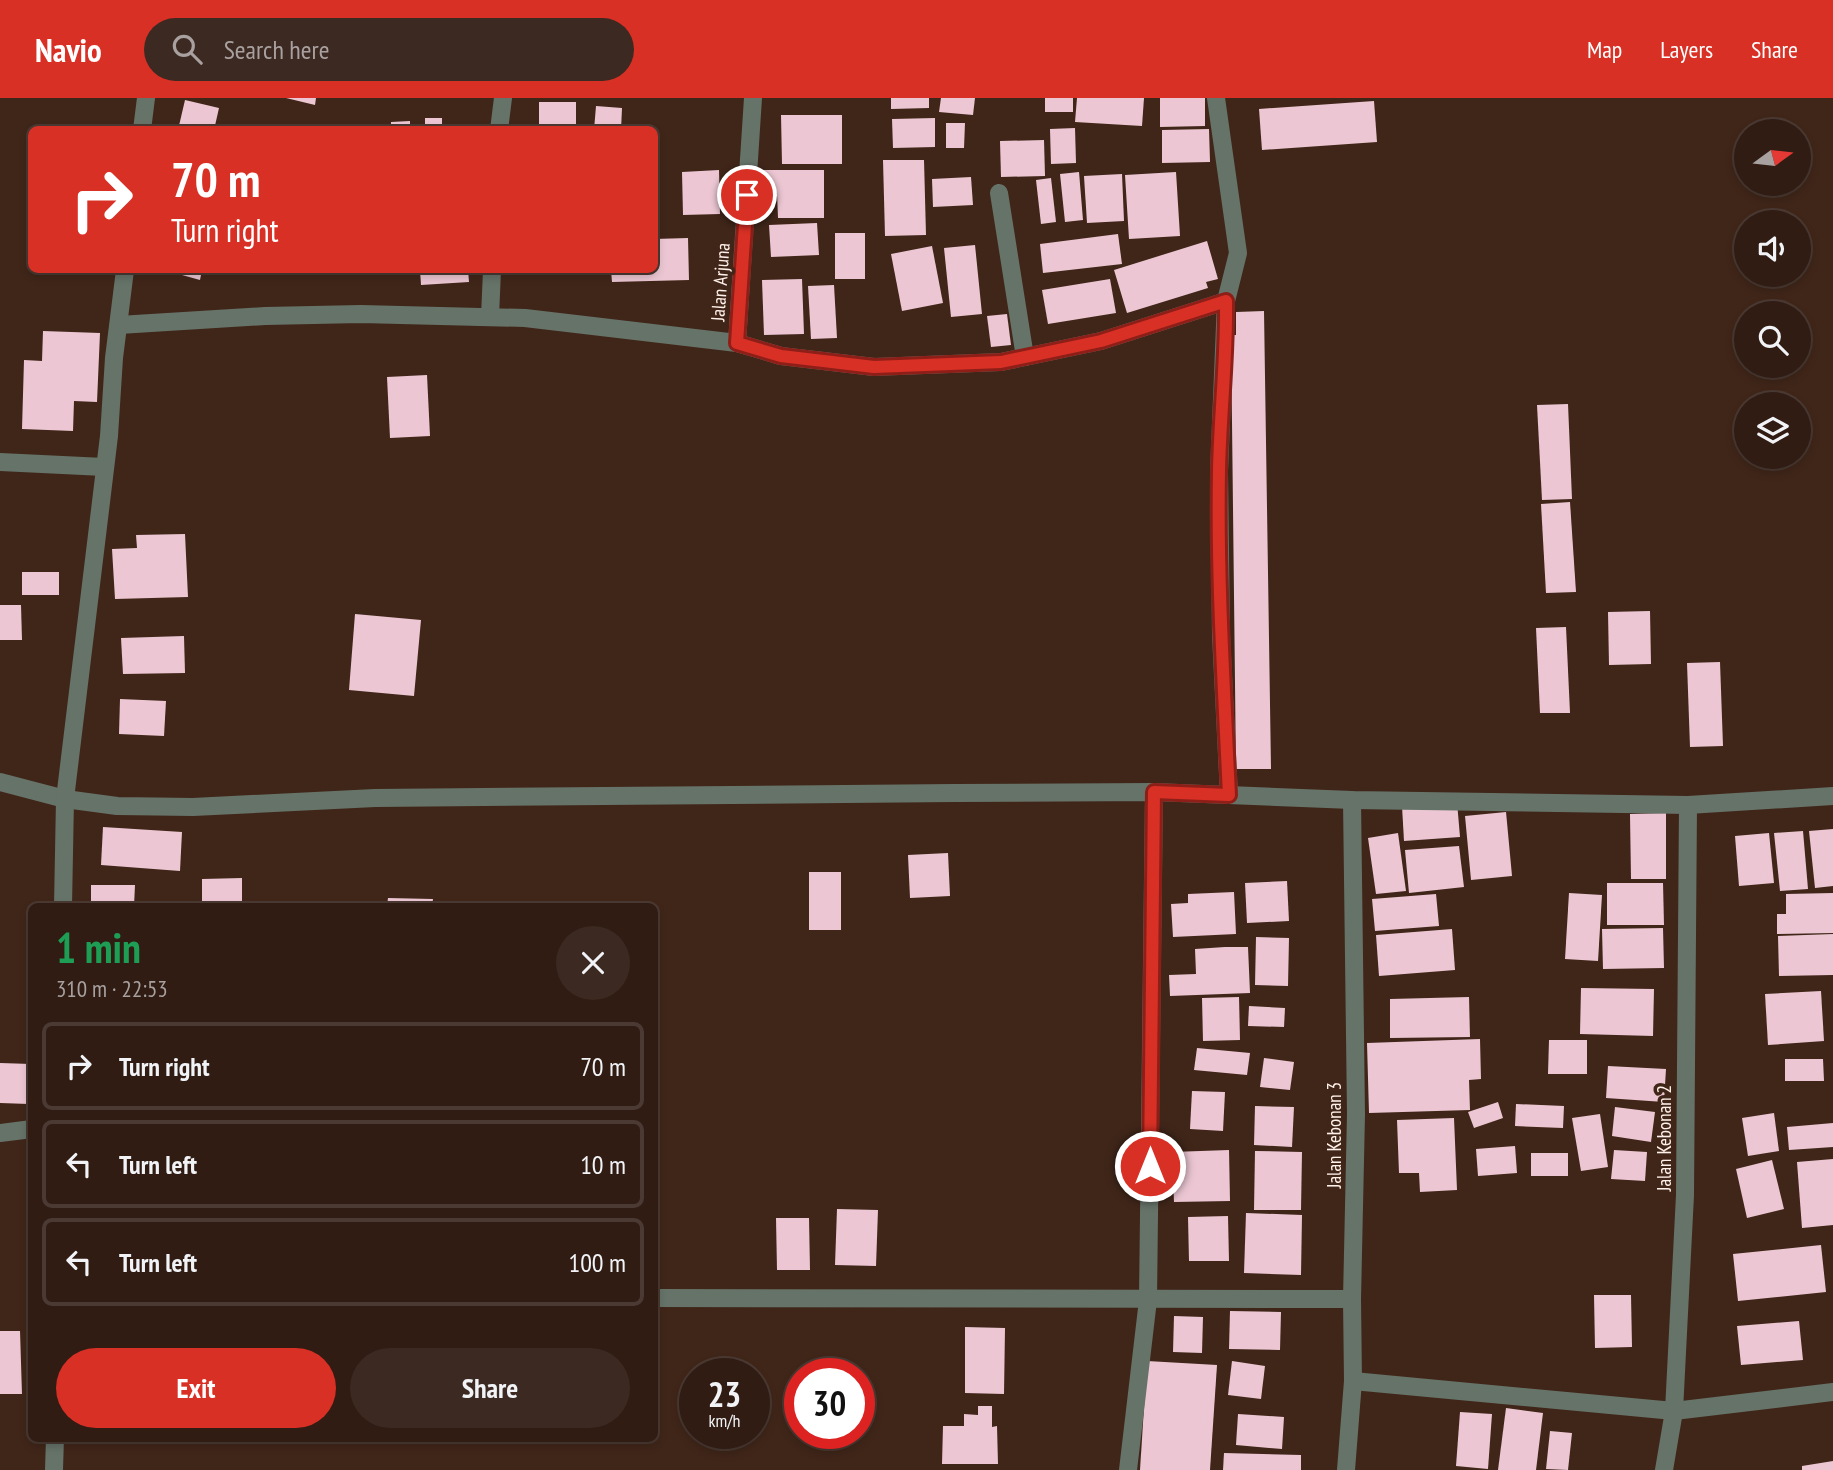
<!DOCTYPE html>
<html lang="en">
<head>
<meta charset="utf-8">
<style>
  body { margin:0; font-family:"PT Sans Narrow",sans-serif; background:#3c2921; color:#f1f3f6; height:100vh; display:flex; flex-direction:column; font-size:26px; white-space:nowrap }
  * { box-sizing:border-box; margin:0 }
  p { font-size:23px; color:#a8a1a0 }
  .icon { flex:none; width:38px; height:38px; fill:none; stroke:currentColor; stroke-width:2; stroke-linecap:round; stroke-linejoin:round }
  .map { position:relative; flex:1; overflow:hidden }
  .sheet { position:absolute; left:28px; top:805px; width:630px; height:539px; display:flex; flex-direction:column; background:#301c13; border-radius:10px; box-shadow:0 4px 10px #0003,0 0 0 2px #4b3a33 }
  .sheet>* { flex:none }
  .guide { position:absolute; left:28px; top:28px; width:630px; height:147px; border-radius:10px; box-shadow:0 4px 10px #0003,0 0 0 2px #4b3a33; background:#d93025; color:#fff; overflow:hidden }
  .needle { width:46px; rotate:75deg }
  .tools { position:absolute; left:1734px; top:21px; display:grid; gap:14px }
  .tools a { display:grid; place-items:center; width:77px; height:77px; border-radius:50%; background:#301c13; box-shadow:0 4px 10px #0003,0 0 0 2px #4b3a33; font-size:35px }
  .speed { position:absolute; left:679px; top:1260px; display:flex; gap:14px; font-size:35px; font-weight:700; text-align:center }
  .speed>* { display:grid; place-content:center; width:91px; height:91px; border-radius:50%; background:#301c13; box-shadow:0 4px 10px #0003,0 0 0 2px #4b3a33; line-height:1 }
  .speed small { font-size:18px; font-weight:400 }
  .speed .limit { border:10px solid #d22; background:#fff; color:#111 }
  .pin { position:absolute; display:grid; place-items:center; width:60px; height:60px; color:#fff; margin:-30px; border:4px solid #fff; border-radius:50%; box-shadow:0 2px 7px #0007 }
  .me { position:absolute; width:77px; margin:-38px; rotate:0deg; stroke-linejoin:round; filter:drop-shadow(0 0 5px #0008) }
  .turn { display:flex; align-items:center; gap:24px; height:147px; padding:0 28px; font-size:32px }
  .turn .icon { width:91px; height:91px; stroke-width:2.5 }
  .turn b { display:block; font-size:49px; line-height:60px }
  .round { display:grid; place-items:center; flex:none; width:74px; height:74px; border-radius:37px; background:#3c2921 }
  .headline { display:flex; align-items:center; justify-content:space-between; height:119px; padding:0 28px }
  h1 { font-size:42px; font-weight:700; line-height:52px; color:#1e9e55 }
  .button { display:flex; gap:14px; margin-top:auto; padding:14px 28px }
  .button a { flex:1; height:80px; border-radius:42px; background:#d93025; color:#fff; font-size:28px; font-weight:700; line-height:80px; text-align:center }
  .button a+a { background:#3c2921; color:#f1f3f6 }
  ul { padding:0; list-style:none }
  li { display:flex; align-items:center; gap:21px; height:88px; margin:0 14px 10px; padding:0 14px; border:4px solid #4b3a33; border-radius:10px }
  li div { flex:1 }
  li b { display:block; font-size:26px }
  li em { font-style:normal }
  header { display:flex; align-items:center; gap:42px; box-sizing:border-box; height:98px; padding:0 35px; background:#d93025; color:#fff }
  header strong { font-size:33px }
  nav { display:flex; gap:38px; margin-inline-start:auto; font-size:24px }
  .search { width:490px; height:63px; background:#3c2921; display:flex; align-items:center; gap:18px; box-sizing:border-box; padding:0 24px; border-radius:38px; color:#a8a1a0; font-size:26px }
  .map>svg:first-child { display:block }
  .building { fill:#ecc7d3 }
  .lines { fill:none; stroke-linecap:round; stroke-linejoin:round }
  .minor { stroke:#667369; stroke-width:18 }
  .route-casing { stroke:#8d1f18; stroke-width:18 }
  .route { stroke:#d93025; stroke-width:12 }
  .labels { text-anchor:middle; stroke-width:7; stroke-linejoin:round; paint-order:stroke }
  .street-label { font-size:19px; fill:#fff1ea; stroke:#402619 }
</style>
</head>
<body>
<header>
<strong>Navio</strong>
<div class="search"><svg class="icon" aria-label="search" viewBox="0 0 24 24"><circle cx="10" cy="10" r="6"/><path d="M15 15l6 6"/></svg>Search here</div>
<nav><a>Map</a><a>Layers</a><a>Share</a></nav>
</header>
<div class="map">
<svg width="1833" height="1372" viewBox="0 0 1833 1372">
  <rect width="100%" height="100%" fill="#402619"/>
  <g class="building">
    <path d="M286 0H316L315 7Z"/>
    <path d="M891 0H929V10L891 11Z"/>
    <path d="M941 0H975L973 17 939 14Z"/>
    <rect x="1045" y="0" width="28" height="14"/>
    <path d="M1077 0H1144L1142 28 1075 24Z"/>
    <path d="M1160 0H1205V28L1160 29Z"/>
    <path d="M185 2 219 10 214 32H178Z"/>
    <path d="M1374 3 1377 44 1262 52 1259 11Z"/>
    <rect x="539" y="4" width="37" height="28"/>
    <path d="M596 8 622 10 621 32H594Z"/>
    <path d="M781 17H842V66H782Z"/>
    <rect x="425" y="20" width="17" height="12"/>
    <path d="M935 20V49L893 50 892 21Z"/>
    <path d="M410 23V32H391V24Z"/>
    <path d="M946 25H965L964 50H946Z"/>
    <path d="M1075 30 1076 65 1051 66 1050 31Z"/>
    <path d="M1209 31 1210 64 1162 65V32Z"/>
    <path d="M1044 42 1045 78 1001 79 1000 43Z"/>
    <path d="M883 62H924L926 137 885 138Z"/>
    <path d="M719 72 720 116 683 117 682 74Z"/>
    <path d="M758 72H824V120H778L777 95H759Z"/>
    <path d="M1079 74 1083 122 1065 124 1060 76Z"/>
    <path d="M1176 74 1180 138 1129 141 1125 77Z"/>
    <path d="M1122 76 1124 123 1087 125 1084 78Z"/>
    <path d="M971 79 973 107 933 109 932 81Z"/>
    <path d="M1051 80 1056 124 1041 126 1036 82Z"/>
    <path d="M817 125 819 157 771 159 769 127Z"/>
    <rect x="835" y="135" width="30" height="46"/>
    <path d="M1118 136 1122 166 1043 175 1040 146Z"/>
    <path d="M688 140 689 182 612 184 611 172H654V141Z"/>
    <path d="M1207 143 1218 181 1206 184 1208 190 1127 215 1114 172Z"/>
    <path d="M975 147 982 216 951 219 944 150Z"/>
    <path d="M932 148 943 205 902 213 891 156Z"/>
    <path d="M164 172H202L200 182Z"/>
    <path d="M420 172H468L469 184 421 187Z"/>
    <path d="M802 181 804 236 764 237 762 182Z"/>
    <path d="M1110 181 1116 215 1048 226 1042 192Z"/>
    <path d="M834 187 837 240 811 241 808 188Z"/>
    <path d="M1264 213 1271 671H1236L1231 237H1236V214Z"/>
    <path d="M1007 216 1011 247 991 249 987 218Z"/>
    <path d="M43 233 100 235 97 304 74 303 73 333 22 331 24 262 42 263Z"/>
    <path d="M427 277 430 338 390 340 387 279Z"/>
    <path d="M1568 306 1572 401 1542 402 1537 307Z"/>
    <path d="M1570 404 1576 494 1546 495 1541 406Z"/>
    <path d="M185 436 188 499 115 501 112 451 137 450 136 437Z"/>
    <rect x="22" y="474" width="37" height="23"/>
    <path d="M0 507H21L22 542H0Z"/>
    <path d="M1650 513 1651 566 1609 567 1608 514Z"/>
    <path d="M355 516 421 522 414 598 349 592Z"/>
    <path d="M1566 529 1570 615H1540L1536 530Z"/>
    <path d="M184 538 185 575 123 576 121 540Z"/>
    <path d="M1720 564 1723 648 1690 649 1687 565Z"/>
    <path d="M120 601 166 603 164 638 119 636Z"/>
    <path d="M1457 704 1460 739 1404 743 1402 708Z"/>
    <path d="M1506 714 1512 778 1471 782 1465 718Z"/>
    <path d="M1666 715V781H1631L1630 716Z"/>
    <path d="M103 729 182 734 180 773 101 767Z"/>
    <path d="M1833 731V788L1815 790 1809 733Z"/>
    <path d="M1803 733 1808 791 1780 793 1774 735Z"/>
    <path d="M1398 735 1406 793 1376 796 1368 740Z"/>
    <path d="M1769 735 1774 785 1739 788 1735 738Z"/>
    <path d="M1459 748 1464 789 1409 795 1405 752Z"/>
    <path d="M948 755 950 798 910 800 908 757Z"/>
    <rect x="809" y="774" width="32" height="58"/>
    <path d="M242 780V808H202V781Z"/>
    <path d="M1287 783 1289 823 1247 825 1245 785Z"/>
    <path d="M1607 785H1663L1664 827H1607Z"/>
    <path d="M91 787H135L134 808H91Z"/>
    <path d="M1234 794 1236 836 1173 839 1171 806 1188 805V796Z"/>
    <path d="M1569 795 1602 797 1598 863 1565 861Z"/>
    <path d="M1833 795V835L1777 836V816H1786V796Z"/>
    <path d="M1436 796 1439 828 1375 833 1372 801Z"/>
    <path d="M388 800 433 801 432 808H387Z"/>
    <path d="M1663 830 1664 870 1603 871 1602 831Z"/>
    <path d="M1452 831 1455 872 1379 878 1376 837Z"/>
    <path d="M1833 836V877L1779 878 1778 838Z"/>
    <path d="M1256 839 1289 840 1288 888 1255 887Z"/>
    <path d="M1225 849H1248L1250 895 1170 898 1169 877 1196 876 1195 851Z"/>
    <path d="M1581 890 1654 891 1653 938 1580 936Z"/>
    <path d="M1821 893 1824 943 1768 947 1765 896Z"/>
    <path d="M1239 899 1240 942 1203 943 1202 900Z"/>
    <path d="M1469 899 1470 939 1390 940V901Z"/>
    <path d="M1249 908 1285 910 1284 929 1248 928Z"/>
    <path d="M1480 941 1481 981 1469 982 1470 1012 1369 1015 1367 945Z"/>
    <path d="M1549 942H1587V976H1548Z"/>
    <path d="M1197 950 1250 955 1247 977 1194 972Z"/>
    <path d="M1264 960 1294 964 1290 992 1260 989Z"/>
    <path d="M1785 961H1823L1824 983H1785Z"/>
    <path d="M0 965 31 966 29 1006 0 1005Z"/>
    <path d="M1608 968 1666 971 1664 1004 1606 1000Z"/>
    <path d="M1192 993 1225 994 1223 1033 1190 1031Z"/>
    <path d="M1498 1004 1503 1020 1474 1030 1468 1014Z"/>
    <path d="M1516 1006 1564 1008 1563 1030 1515 1028Z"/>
    <path d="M1255 1008 1294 1009 1292 1049 1254 1047Z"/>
    <path d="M1615 1009 1655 1014 1651 1044 1612 1038Z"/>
    <path d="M1774 1015 1779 1053 1748 1058 1742 1020Z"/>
    <path d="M1600 1016 1608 1069 1581 1073 1572 1020Z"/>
    <path d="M1454 1020 1457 1092 1420 1094 1419 1075H1399L1397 1022Z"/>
    <path d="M1833 1025V1049L1789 1052 1787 1029Z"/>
    <path d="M1515 1048 1517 1075 1478 1078 1476 1051Z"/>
    <path d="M1229 1052 1230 1103 1174 1104 1172 1054Z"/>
    <path d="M1614 1052 1647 1054 1645 1083 1611 1081Z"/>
    <path d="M1255 1053 1302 1054 1301 1112H1254Z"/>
    <rect x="1531" y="1055" width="37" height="23"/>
    <path d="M1833 1061V1127L1802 1130 1797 1064Z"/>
    <path d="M1772 1062 1784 1111 1747 1120 1736 1071Z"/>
    <path d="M837 1111 878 1112 876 1168 835 1167Z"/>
    <path d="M1246 1115 1302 1117 1301 1177 1244 1175Z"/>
    <path d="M1228 1118 1229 1163H1189L1188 1119Z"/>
    <path d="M776 1120H809L810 1172H777Z"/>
    <path d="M1821 1147 1826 1194 1738 1203 1733 1156Z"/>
    <path d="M1594 1197H1631L1632 1249 1595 1250Z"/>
    <path d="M1230 1213 1281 1214 1280 1252 1229 1251Z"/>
    <path d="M1174 1218 1203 1219 1202 1255 1173 1254Z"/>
    <path d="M1799 1223 1803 1262 1741 1267 1737 1228Z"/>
    <path d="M965 1229 1005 1230 1004 1296 965 1295Z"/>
    <path d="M0 1233H20L22 1296H0Z"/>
    <path d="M1147 1263 1217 1267 1210 1372H1140Z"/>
    <path d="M1232 1263 1265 1268 1261 1301 1228 1297Z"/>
    <path d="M978 1308H992V1329L997 1328 998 1366H942L943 1328H964V1316L978 1317Z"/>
    <path d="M1506 1310 1543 1315 1536 1372H1498Z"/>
    <path d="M1460 1314 1492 1316 1488 1371 1456 1368Z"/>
    <path d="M1238 1316 1284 1319 1282 1351 1236 1347Z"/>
    <path d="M1550 1333 1572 1335 1568 1372 1546 1371Z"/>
    <rect x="248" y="1340" width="40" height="5"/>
    <path d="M1224 1355 1301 1357V1372H1223Z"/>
    <path d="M1833 1363V1372H1802V1368Z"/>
  </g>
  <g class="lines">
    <g class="minor">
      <path d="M1216 0 1238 155 1226 203 1219 373 1221 537 1229 697"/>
      <path d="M142 32 146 0"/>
      <path d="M499 32 503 0"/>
      <path d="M999 95 1025 259"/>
      <path d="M490 219 492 172"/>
      <path d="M119 227 265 218 361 216 525 220 737 245 781 258 874 269 1001 264 1101 243 1226 203"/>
      <path d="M737 245 753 0"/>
      <path d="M0 364 104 369"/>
      <path d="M0 684 65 701 117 708 193 709 375 700 955 695 1154 694 1352 702 1688 707 1833 698"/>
      <path d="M63 808 65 701 109 338 114 260 125 172"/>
      <path d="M0 1035 32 1031"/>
      <path d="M654 1200 1352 1201"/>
      <path d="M1353 1283 1674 1313 1833 1294"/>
      <path d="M54 1372 55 1340"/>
      <path d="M1128 1372 1148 1202 1154 694"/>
      <path d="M1346 1372 1353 1283 1352 1201 1356 1016 1352 702"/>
      <path d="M1664 1372 1674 1313 1685 1097 1688 707"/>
    </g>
  </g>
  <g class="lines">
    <defs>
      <path id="route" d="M747 97 737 245 781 258 874 269 1001 264 1101 243 1226 203C1227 260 1220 316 1219 373 1217 481 1224 589 1229 697L1154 694 1150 1068"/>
    </defs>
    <use href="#route" class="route-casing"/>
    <use href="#route" class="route"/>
  </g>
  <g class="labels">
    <g class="street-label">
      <text transform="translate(720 184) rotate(-86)" y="7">Jalan Arjuna</text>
      <text transform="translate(1334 1037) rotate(-90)" y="7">Jalan Kebonan 3</text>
      <text transform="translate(1664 1040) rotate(-90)" y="7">Jalan Kebonan 2</text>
    </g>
  </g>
</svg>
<div class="tools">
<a><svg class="needle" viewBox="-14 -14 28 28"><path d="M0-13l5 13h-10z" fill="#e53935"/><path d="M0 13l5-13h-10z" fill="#a8a1a0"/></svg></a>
<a><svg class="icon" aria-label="sound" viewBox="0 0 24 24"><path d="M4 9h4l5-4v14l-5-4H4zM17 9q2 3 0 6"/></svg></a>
<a><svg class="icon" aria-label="search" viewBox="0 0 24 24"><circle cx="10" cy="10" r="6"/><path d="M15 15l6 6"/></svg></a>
<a><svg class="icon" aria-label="layers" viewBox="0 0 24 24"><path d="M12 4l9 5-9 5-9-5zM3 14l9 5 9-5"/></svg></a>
</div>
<div class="speed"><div>23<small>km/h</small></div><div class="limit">30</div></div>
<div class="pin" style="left:747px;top:97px;background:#d93025"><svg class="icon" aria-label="arrive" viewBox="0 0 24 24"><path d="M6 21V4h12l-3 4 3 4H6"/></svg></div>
<svg class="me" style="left:1150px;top:1068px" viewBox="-20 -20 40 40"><circle r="17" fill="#d93025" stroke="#fff" stroke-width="3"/><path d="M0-11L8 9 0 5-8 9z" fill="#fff"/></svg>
<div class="guide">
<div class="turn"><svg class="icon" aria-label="right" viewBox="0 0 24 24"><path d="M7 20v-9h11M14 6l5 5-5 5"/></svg><div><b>70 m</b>Turn right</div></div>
</div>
<section class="sheet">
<div class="headline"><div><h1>1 min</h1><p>310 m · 22:53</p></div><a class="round"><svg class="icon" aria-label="close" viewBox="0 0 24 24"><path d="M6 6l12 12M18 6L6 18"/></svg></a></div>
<ul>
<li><svg class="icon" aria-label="right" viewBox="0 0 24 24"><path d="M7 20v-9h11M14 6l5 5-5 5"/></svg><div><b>Turn right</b></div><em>70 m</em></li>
<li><svg class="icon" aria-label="left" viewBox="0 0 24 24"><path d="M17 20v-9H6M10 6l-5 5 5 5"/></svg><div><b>Turn left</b></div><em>10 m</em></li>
<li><svg class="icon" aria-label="left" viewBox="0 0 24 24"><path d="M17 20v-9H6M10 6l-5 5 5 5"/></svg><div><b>Turn left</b></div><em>100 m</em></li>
</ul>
<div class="button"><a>Exit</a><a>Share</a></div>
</section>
</div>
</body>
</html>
